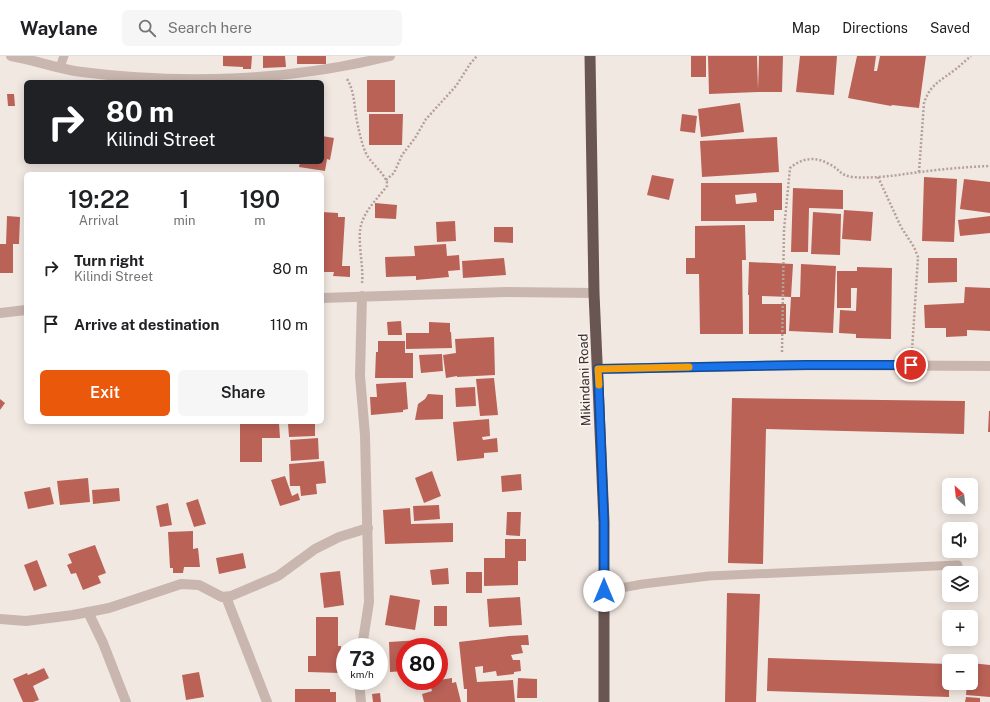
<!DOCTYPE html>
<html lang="en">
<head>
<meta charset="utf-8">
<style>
  body { margin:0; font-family:"Public Sans",sans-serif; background:#f6f6f6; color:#202124; height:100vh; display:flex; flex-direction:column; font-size:15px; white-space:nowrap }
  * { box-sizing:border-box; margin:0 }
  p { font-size:13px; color:#757577 }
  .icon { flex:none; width:22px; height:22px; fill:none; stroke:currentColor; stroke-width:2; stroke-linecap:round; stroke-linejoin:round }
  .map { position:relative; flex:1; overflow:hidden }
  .details { position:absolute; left:24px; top:116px; width:300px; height:252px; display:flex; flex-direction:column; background:#fff; border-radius:6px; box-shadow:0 2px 10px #0003 }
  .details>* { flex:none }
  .hud { position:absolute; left:24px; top:24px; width:300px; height:84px; border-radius:6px; box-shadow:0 2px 10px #0003; background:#202124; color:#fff; overflow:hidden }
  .needle { width:26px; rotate:333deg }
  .fabs { position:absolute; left:942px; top:422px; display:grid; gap:8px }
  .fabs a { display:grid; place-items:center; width:36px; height:36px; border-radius:6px; background:#fff; box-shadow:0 2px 10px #0003; font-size:20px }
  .speed { position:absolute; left:336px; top:582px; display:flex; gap:8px; font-size:20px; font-weight:700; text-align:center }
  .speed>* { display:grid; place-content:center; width:52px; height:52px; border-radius:50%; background:#fff; box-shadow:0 2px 10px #0003; line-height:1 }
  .speed small { font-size:10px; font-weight:400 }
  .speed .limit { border:6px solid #d22; background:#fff; color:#111 }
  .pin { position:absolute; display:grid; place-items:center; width:34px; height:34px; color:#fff; margin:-17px; border:2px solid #fff; border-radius:50%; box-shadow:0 1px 4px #0007 }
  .me { position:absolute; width:44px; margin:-22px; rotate:0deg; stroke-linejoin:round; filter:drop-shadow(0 0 3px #0008) }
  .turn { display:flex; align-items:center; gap:14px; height:84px; padding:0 16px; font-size:18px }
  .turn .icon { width:52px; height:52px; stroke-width:2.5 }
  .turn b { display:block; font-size:28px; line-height:34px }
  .eta { display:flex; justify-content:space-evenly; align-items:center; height:68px; text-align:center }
  .eta b { font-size:24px; font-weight:600; line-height:28px }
  .cta { display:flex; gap:8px; margin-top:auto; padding:8px 16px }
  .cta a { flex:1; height:46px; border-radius:6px; background:#ea580c; color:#fff; font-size:16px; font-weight:600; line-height:46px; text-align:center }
  .cta a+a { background:#f6f6f6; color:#202124 }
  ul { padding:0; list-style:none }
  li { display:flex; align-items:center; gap:12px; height:56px; padding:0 16px }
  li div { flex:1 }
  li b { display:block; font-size:15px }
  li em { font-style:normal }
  header { display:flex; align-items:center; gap:24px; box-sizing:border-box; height:56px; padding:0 20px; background:#fff; border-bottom:1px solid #e0e0e0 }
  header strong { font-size:19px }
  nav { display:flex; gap:22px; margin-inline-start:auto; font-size:14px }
  .search { width:280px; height:36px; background:#f6f6f6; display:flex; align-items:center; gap:10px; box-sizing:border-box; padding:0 14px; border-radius:6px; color:#757577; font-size:15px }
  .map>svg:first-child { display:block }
  .building { fill:#bb6257; fill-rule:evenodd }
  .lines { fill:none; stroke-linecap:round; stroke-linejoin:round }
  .path { stroke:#b5a199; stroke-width:2.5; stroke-dasharray:2 2; stroke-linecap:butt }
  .service { stroke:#c9b7af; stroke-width:9 }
  .minor { stroke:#c9b7af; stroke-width:10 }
  .trunk { stroke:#695652; stroke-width:11 }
  .route-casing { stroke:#114b97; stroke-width:10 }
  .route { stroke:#1a73e8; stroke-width:7 }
  .slow { stroke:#f59e0b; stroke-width:7 }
  .labels { text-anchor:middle; stroke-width:3.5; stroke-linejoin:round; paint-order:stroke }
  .street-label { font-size:13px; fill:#392f2c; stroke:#f9f3ef }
</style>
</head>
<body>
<header>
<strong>Waylane</strong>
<div class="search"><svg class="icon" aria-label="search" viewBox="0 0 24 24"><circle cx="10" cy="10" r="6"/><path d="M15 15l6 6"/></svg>Search here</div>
<nav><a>Map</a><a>Directions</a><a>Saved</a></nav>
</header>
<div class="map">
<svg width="990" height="646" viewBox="0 0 990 646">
  <rect width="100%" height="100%" fill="#f2e8e2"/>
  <g class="building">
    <path d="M223 0H252L251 13H243V11L223 10Z"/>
    <path d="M263 0H285L286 11 263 12Z"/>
    <rect x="297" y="0" width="29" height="8"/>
    <rect x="691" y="0" width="15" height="21"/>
    <path d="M708 0H757L758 33 759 0H783L782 36H758L709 38Z"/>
    <path d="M800 0H837L834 39 796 36Z"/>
    <path d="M857 0H876L874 15H877L880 0H926L919 52 892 49 891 50 848 42Z"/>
    <rect x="367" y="24" width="28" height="32"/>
    <path d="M7 38H14L15 50H8Z"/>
    <path d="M740 47 744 76 701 81 698 53Z"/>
    <path d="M369 58H403L402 89H369Z"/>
    <path d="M682 58 697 60 695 77 680 75Z"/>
    <path d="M322 80 334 82 330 104 327 103 325 115 299 111 300 106H322Z"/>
    <path d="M777 81 779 116 702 121 700 85Z"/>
    <path d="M652 119 674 123 669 144 647 139Z"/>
    <path d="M924 121 957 123 954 186 922 185Z"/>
    <path d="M964 123 990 126V157L960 153Z"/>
    <path d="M701 127H782V154H774V165H701ZM756 137 757 146 736 148 735 139Z"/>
    <path d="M793 132 843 134V153L809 152 808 196H791Z"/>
    <path d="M375 147 397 149 396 163 375 162Z"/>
    <path d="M844 154 873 156 871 185 842 183Z"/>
    <path d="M322 156 338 157V161H345L342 210H350V221L333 220 334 216H322Z"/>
    <path d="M813 156 841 158 840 199 811 198Z"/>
    <path d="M7 160 20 161 19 188H6Z"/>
    <path d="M990 160V177L960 180 958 164Z"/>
    <path d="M455 165 456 185 437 186 436 166Z"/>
    <path d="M745 169 746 204H742L743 278H700L699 218H686V202H695V170Z"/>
    <path d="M494 171H513V187L494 186Z"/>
    <rect x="0" y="188" width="13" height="29"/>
    <path d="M446 188 447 200 459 199 460 214 448 215 449 221 416 224V220L386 221 385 201 415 200 414 190Z"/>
    <path d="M24 195H26V219H25Z"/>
    <path d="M504 202 506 219 463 222 462 205Z"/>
    <path d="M928 202H957V226L928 227Z"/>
    <path d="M749 206 793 208 791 241 762 240V248H786V278H749V239H748Z"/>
    <path d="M801 208 836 210 833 277 789 275 791 241H800Z"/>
    <path d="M857 211 892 212 891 283 856 282V278L839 277 840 254 856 255 857 232H851V252H837V215H857Z"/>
    <path d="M965 231 990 232V275L967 274V280L946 281V272H925L924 249 964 247Z"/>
    <path d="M401 265 402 279H388L387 266Z"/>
    <path d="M429 266 450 267V276H451L452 292 406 293V277H429Z"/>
    <path d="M494 281 495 319 457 321V320L446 322 443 299 456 297 455 283Z"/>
    <path d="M378 285H405V297H413V322H375L376 296H378Z"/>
    <path d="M442 298 443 315 421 317 419 299Z"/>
    <path d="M494 322 498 359 480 360 476 323Z"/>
    <path d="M406 326 408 353 403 354V356L371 359 370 341H377L376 328Z"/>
    <path d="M475 331 476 350 456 351 455 332Z"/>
    <path d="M428 338 443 339V363L415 364 418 348 425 343Z"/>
    <path d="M732 342 965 345 964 378 766 373 763 508 728 507Z"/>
    <path d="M0 343 5 347 0 354Z"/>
    <path d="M989 355H990V376H988Z"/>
    <path d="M489 363 490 380 482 381 483 384 497 382 498 396 484 397V402L457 405 453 366Z"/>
    <path d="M310 366H315V380L289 381 288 367Z"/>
    <path d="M279 367 280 382H262V406H240V368Z"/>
    <path d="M318 382 319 403 291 405 290 384Z"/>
    <path d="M324 405 326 427 316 428 317 438 301 440 300 430H290L289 408Z"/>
    <path d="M432 415 441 440 424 447 415 422Z"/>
    <path d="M521 418 522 434 502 436 501 420Z"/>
    <path d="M285 420 292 440 298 437 300 444 280 450 271 424Z"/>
    <path d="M88 422 90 446 60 449 57 425Z"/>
    <path d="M50 431 54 448 28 453 24 436Z"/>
    <path d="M119 432 120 445 93 448 92 434Z"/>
    <path d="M198 443 206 468 194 471 186 447Z"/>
    <path d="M168 447 172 469 160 471 156 450Z"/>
    <path d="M439 449 440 463 414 465 413 450Z"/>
    <path d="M410 452 411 468 453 467V486L385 488 383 454Z"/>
    <path d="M507 456H521L520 480 506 479Z"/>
    <path d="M193 475V493L198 492 200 511H184L183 517H173V512H170L168 476Z"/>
    <path d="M505 483H526V505H518V529L484 530V502H505Z"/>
    <path d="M95 489 106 517 98 520 101 527 83 534 76 517 71 518 67 509 72 507 68 498Z"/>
    <path d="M243 497 246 512 219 518 216 502Z"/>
    <path d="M37 504 47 530 34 535 24 509Z"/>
    <path d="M448 512 449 528 432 529 430 514Z"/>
    <path d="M340 515 344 549 324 552 320 517Z"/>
    <rect x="466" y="516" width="16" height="21"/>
    <path d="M727 537 760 538 756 646H725Z"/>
    <path d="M390 539 420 544 415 574 385 569Z"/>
    <path d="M520 541 522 569 489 571 487 543Z"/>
    <rect x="434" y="550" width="13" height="20"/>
    <path d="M316 561H338V590H341L340 617 308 616V600H316Z"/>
    <path d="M528 579 529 589H521L523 597 511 599 513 604H520L521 615 514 616V618L497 620 496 615 483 617V610L475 611 477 626 513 624 515 646H467V633H464L459 586 509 580Z"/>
    <path d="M420 584V591H405V615L390 616 389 586Z"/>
    <path d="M768 602 949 608V641L767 635Z"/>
    <path d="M971 607 990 609V641L966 639 967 627H971Z"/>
    <path d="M44 612 49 622 33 630 39 644 33 646H23L13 623 27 617 28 619Z"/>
    <path d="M199 616 204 641 186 644 182 619Z"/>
    <path d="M452 622V627L456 626 461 646H424L422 638 432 635 429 625H439V624Z"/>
    <path d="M518 622 537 623V642H517Z"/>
    <path d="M295 633H330V636H336V646H295Z"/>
    <path d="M380 637 381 646H373L372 638Z"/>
    <path d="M966 641 980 642V646H965Z"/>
  </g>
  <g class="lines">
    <g class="path">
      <path d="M347 23C355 36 354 51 357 65 359 75 361 85 365 95 369 107 389 120 387 130 378 142 367 152 362 166 356 181 364 209 362 227"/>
      <path d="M919 116 924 47C930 28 942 24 956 13 961 9 966 4 971 0"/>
      <path d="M878 121 901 171 914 191 918 201 912 295"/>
      <path d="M386 124 394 117 402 99 415 82 426 63 456 30 470 8 477 0"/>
      <path d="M782 296 784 174 790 112C802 102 815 100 829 108 840 113 839 119 852 121 875 123 897 119 920 116 943 113 966 111 990 110"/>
    </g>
    <g class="service">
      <path d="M60 11 64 0"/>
      <path d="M604 535 643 528 709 520 958 509"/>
    </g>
    <g class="minor">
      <path d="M11 0C35 4 58 13 82 16 182 29 292 25 390 0"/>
      <path d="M362 240 360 320 365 379 369 546 362 591"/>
      <path d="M322 242 506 236 594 237"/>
      <path d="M0 257 26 254"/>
      <path d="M598 313 807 309 990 310"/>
      <path d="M226 541 267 646"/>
      <path d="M88 556 103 587 126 646"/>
      <path d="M0 563 26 565 73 559 109 552 181 528 199 529 222 541 231 540 278 520 315 493 339 481 368 472"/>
      <path d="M359 625 361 646"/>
    </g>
    <path class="trunk" d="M590 0 594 237 604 466V646"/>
  </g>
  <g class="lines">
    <defs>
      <path id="route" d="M604 535V466L598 313 807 309H911"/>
    </defs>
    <use href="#route" class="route-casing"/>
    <use href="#route" class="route"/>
    <path class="slow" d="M599 329 598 313 689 311"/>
  </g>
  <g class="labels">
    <g class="street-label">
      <text transform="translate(584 324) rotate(-92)" y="5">Mikindani Road</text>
    </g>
  </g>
</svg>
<div class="fabs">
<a><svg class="needle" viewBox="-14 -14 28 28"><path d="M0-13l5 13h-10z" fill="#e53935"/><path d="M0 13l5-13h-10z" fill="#757577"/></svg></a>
<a><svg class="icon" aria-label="sound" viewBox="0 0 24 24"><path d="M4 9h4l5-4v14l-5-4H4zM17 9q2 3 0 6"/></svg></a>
<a><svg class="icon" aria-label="layers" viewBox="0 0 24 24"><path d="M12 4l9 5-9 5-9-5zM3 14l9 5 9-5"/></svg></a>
<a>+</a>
<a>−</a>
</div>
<div class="speed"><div>73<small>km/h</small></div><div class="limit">80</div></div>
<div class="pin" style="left:911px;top:309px;background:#d93025"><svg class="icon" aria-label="arrive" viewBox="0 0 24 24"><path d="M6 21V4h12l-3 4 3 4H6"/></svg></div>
<svg class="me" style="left:604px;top:535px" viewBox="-20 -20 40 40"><circle r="19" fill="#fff"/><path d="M0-13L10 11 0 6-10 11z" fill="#1a73e8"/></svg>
<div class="hud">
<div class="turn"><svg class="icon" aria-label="right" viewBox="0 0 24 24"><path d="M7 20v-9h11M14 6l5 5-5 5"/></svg><div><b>80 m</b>Kilindi Street</div></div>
</div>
<section class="details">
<div class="eta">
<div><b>19:22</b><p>Arrival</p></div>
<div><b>1</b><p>min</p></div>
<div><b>190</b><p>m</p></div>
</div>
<ul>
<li><svg class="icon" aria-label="right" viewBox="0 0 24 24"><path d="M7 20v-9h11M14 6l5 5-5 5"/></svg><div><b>Turn right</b><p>Kilindi Street</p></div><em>80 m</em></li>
<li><svg class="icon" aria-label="arrive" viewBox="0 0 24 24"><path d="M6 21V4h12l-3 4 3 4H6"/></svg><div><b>Arrive at destination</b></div><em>110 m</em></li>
</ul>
<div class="cta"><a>Exit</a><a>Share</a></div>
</section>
</div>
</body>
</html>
